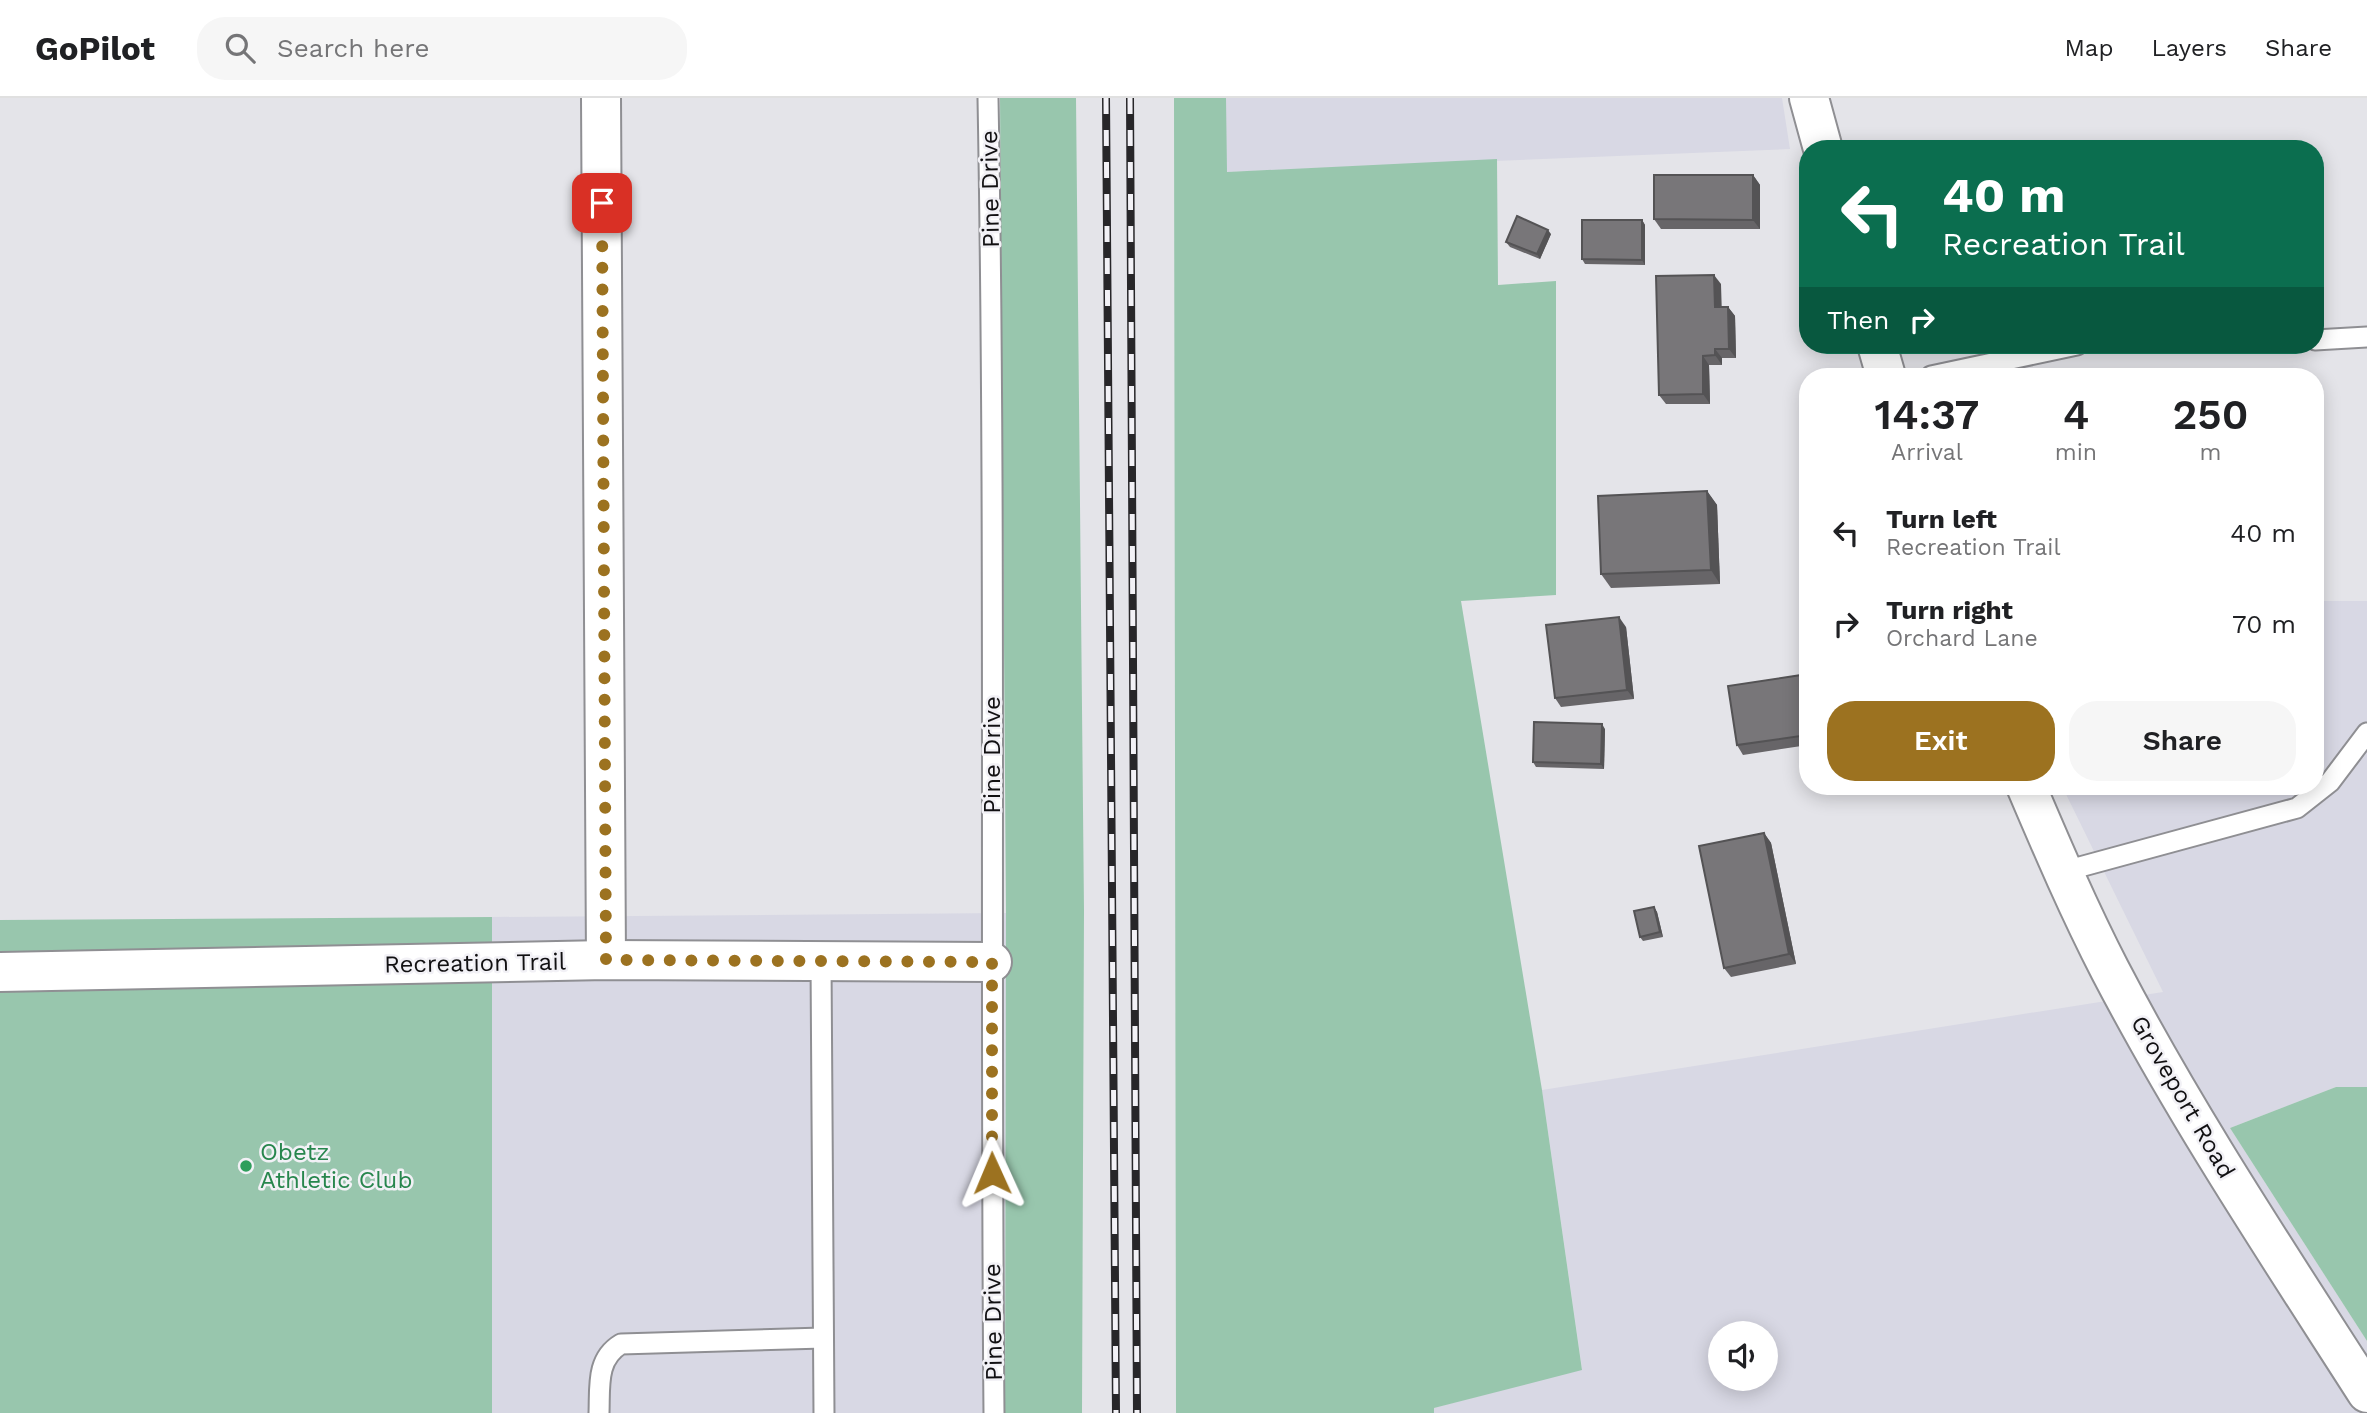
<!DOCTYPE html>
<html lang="en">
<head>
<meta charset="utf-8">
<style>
  body { margin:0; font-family:"Work Sans",sans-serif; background:#f6f6f6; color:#202124; height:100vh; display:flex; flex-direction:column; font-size:26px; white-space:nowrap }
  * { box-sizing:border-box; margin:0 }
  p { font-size:23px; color:#757577 }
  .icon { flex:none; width:38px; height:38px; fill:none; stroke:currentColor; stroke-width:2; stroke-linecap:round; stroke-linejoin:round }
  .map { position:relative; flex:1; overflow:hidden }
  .sheet { position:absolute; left:1799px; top:270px; width:525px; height:427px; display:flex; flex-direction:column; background:#fff; border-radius:28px; box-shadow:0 4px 18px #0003 }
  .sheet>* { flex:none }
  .top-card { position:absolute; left:1799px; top:42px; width:525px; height:214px; border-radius:28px; box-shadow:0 4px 18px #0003; background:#0b6e4f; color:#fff; overflow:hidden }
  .controls { position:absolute; left:1708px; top:1223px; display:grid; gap:14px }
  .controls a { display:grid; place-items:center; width:70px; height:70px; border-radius:50%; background:#fff; box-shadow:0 4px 18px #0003; font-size:35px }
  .pin { position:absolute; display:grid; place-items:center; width:60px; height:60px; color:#fff; margin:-30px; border-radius:14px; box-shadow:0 4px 10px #0006 }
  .me { position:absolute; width:77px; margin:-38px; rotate:359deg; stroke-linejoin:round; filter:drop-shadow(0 0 5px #0008) }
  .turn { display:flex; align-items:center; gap:24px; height:147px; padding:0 28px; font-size:32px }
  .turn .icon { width:91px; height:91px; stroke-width:2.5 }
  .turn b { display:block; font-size:49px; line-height:60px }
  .then { display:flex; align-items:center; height:66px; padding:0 28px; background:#0003; gap:14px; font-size:26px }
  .eta { display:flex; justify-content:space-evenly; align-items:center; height:119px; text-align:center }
  .eta b { font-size:42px; font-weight:600; line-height:49px }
  .button { display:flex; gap:14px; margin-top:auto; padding:14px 28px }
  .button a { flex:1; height:80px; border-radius:28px; background:#9c7220; color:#fff; font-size:28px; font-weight:600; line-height:80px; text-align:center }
  .button a+a { background:#f6f6f6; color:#202124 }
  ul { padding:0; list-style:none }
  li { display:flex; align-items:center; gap:21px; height:91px; padding:0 28px }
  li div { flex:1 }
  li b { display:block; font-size:26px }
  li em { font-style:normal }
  header { display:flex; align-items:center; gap:42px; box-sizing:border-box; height:98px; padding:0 35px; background:#fff; border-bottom:2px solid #e0e0e0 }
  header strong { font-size:33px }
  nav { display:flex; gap:38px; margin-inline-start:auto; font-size:24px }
  .search { width:490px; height:63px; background:#f6f6f6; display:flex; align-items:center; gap:18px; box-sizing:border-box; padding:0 24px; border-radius:28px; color:#757577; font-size:26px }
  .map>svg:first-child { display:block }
  .built { fill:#d8d8e4; fill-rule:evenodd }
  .green { fill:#98c6ad }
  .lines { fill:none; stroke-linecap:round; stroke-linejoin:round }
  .service-casing { stroke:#8f8f93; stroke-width:23 }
  .minor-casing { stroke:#8f8f93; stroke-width:42 }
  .primary-casing { stroke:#8f8f93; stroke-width:42 }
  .service { stroke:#fff; stroke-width:19 }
  .minor { stroke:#fff; stroke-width:38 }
  .primary { stroke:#fff; stroke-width:38 }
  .rail-casing { stroke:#272629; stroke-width:8 }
  .rail { stroke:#f2f1f6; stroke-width:5; stroke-dasharray:16; stroke-linecap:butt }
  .wall { fill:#676568 }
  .shaded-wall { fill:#545355 }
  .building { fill:#787679; stroke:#545355; stroke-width:2 }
  .route { stroke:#9c7220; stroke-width:12; stroke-dasharray:0 21.6 }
  .leisure-dot { fill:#2e9e5b; stroke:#f2f1f6; stroke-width:2.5 }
  .labels { text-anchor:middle; stroke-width:5; stroke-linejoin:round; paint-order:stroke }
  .street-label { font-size:24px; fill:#111012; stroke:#f2f1f6 }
  .leisure-label { font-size:24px; fill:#27864d; stroke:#f2f1f6; text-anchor:start }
</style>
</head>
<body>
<header>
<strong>GoPilot</strong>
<div class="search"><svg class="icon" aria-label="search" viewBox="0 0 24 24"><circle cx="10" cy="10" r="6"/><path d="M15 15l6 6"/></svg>Search here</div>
<nav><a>Map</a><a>Layers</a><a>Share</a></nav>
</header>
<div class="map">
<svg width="2367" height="1315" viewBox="0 0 2367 1315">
  <rect width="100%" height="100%" fill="#e4e4e9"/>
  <g class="built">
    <path d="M1226 0H1782L1790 51 1226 74Z"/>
    <path d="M2315 503H2367V989H2336L2230 1030 2367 1243V1315H1434L1433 1310 1582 1271 1542 992 2163 894 2062 688H2315ZM1720 1236H1766V1281H1720Z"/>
    <path d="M1006 815 1005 1315H492V819Z"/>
  </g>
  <g class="green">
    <path d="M1000 0H1076L1084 813 1082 1315H1005L1006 815Z"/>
    <path d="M1174 0H1226L1227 74 1497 61 1498 187 1556 183V497L1461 503 1542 992 1582 1272 1434 1310V1315H1176Z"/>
    <path d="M492 819V1315H0V822Z"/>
    <path d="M2336 989H2367V1243L2230 1030Z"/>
  </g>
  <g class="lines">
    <defs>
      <g id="service">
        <path d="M988 0C996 438 990 877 994 1315"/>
        <path d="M2315 242 2367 239"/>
        <path d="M1931 278 2077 247"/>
        <path d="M2065 773 2297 710 2330 684 2367 635"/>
        <path d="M821 863 824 1315"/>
        <path d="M599 1315C600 1288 596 1261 621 1246L823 1240"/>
      </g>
      <g id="minor">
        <path d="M601 0 606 862"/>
        <path d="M0 874 606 862 992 864"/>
      </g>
      <g id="primary">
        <path d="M1809 0 1823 51"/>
        <path d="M1877 247 1886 278"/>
        <path d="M2026 688C2052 749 2079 812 2110 872 2186 1018 2278 1156 2367 1295"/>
      </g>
    </defs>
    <use href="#service" class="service-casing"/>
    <use href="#minor" class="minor-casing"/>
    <use href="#primary" class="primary-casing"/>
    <use href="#service" class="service"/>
    <use href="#minor" class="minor"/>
    <use href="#primary" class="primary"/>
    <defs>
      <g id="rail">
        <path d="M1106 0 1116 1315"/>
        <path d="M1130 0 1137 1315"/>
      </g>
    </defs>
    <use href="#rail" class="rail-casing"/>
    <use href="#rail" class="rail"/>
  </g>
  <g class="wall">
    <path d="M1753 77 1760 87V131H1661L1654 121Z"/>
    <path d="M1642 122 1645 127V167L1585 166 1582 161Z"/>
    <path d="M1551 136 1540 161 1510 149 1506 144Z"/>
    <path d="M1721 186V209H1728L1735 218 1736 260H1722V267H1709L1710 306H1666L1659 297Z"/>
    <path d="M1707 393 1717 407 1720 486 1611 490 1601 476Z"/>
    <path d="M1626 529 1634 601 1561 609 1555 600Z"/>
    <path d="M1808 576V647L1743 657 1737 647Z"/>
    <path d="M1605 631 1604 671 1536 669 1533 664Z"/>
    <path d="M1764 735 1771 745 1796 866 1731 879 1724 870Z"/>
    <path d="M1654 809 1657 814 1663 839 1643 843 1640 839Z"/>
  </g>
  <g class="shaded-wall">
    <path d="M1753 77 1760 87V131L1753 122Z"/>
    <path d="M1642 122 1645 127V167L1642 162Z"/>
    <path d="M1548 132 1551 136 1540 161 1537 156Z"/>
    <path d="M1714 177 1721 186 1722 219 1715 209Z"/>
    <path d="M1728 209 1735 218 1736 260 1729 251Z"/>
    <path d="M1715 251 1722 260V267L1715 257Z"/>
    <path d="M1703 258 1709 267 1710 306 1703 296Z"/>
    <path d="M1707 393 1717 407 1720 486 1711 472Z"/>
    <path d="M1619 519 1626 529 1634 601 1627 592Z"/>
    <path d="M1602 626 1605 631 1604 671 1601 666Z"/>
    <path d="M1764 735 1771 745 1796 866 1789 856Z"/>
    <path d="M1654 809 1657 814 1663 839 1660 834Z"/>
  </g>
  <g class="building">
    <path d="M1654 77H1753V122L1654 121Z"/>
    <path d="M1517 118 1548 132 1537 156 1506 144Z"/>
    <path d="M1582 122H1642V162L1582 161Z"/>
    <path d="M1714 177 1715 209H1728L1729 251H1715V257L1703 258V296L1659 297 1656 178Z"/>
    <path d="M1707 393 1711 472 1601 476 1598 398Z"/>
    <path d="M1619 519 1627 592 1555 600 1546 527Z"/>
    <path d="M1808 576V637L1737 647 1728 588Z"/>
    <path d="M1534 624 1602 626 1601 666 1533 664Z"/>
    <path d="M1764 735 1789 856 1724 870 1699 748Z"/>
    <path d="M1654 809 1660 834 1640 839 1634 813Z"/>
  </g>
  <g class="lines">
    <path class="route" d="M602 105 606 862 992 864V1075"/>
  </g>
  <circle class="leisure-dot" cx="246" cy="1068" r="7"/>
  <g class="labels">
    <g class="street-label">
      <text transform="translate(990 91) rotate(-91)" y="8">Pine Drive</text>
      <text transform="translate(992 657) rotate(-90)" y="8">Pine Drive</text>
      <text transform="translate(475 865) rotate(-1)" y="8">Recreation Trail</text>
      <text transform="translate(2183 999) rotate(60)" y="8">Groveport Road</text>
      <text transform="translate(993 1224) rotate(-91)" y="8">Pine Drive</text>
    </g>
    <g class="leisure-label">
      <text x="260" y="1062">Obetz<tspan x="260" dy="28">Athletic Club</tspan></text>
    </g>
  </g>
</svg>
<div class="controls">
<a><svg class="icon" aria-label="sound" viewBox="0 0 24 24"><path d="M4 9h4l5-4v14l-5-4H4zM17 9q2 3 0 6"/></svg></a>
</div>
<div class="pin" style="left:602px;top:105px;background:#d93025"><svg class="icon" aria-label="arrive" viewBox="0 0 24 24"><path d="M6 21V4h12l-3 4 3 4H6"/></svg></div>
<svg class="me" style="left:992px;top:1075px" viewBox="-20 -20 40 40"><path d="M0-17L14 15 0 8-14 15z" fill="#9c7220" stroke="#fff" stroke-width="4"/></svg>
<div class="top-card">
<div class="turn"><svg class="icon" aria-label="left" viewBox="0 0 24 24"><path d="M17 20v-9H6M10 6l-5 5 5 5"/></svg><div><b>40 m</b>Recreation Trail</div></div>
<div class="then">Then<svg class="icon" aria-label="right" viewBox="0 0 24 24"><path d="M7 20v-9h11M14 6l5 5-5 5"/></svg></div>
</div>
<section class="sheet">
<div class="eta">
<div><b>14:37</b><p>Arrival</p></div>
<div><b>4</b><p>min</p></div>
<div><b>250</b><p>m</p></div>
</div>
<ul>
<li><svg class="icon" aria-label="left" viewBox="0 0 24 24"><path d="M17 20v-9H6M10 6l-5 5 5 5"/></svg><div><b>Turn left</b><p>Recreation Trail</p></div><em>40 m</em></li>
<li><svg class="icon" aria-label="right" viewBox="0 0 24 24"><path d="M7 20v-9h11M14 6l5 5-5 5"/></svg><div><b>Turn right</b><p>Orchard Lane</p></div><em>70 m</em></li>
</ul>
<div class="button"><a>Exit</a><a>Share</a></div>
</section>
</div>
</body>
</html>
